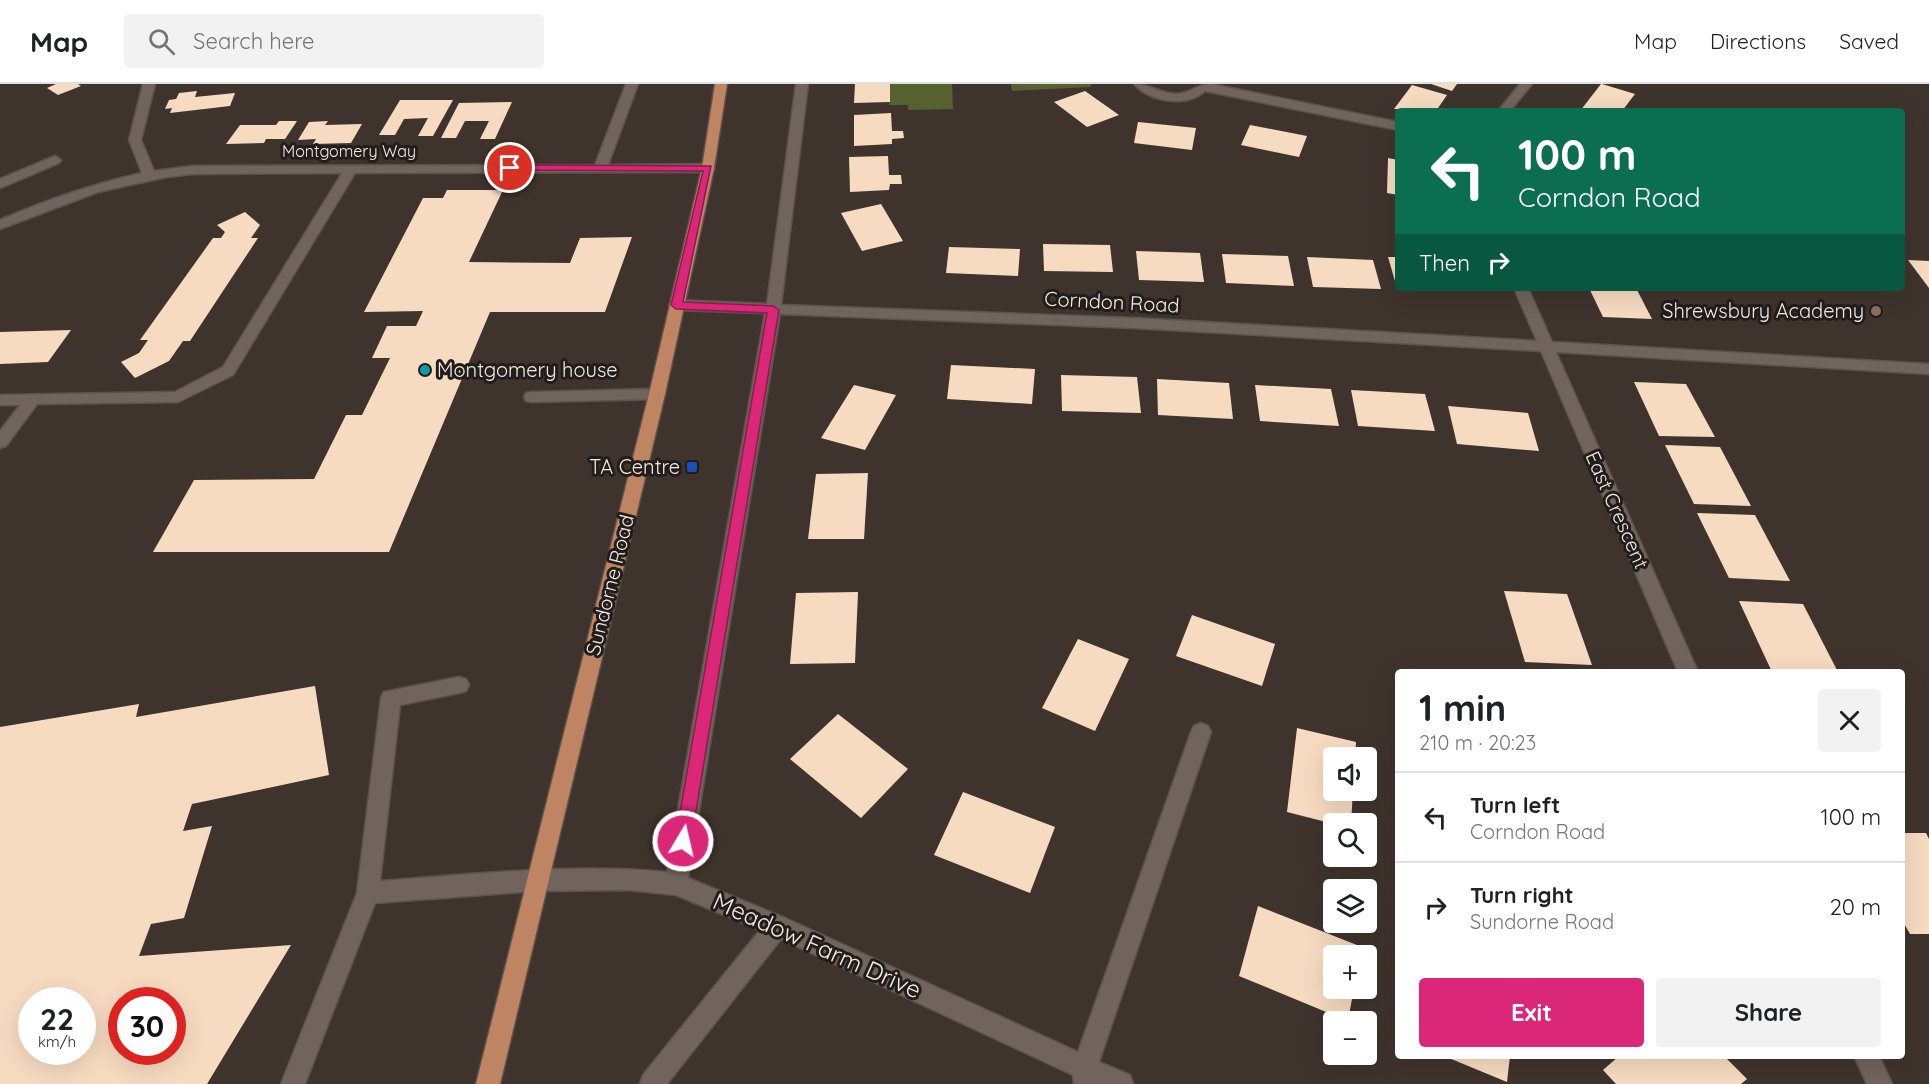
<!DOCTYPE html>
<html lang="en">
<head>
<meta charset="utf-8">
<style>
  body { margin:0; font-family:Quicksand,sans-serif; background:#f2f2f2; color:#202124; height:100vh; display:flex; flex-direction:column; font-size:22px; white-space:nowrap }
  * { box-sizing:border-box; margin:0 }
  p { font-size:20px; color:#757577 }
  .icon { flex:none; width:33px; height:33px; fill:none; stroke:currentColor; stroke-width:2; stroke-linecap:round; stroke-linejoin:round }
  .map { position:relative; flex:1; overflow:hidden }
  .drawer { position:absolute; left:1395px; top:585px; width:510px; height:390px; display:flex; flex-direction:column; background:#fff; border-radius:6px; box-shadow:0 6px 24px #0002 }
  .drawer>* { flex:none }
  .guide { position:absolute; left:1395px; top:24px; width:510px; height:183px; border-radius:6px; box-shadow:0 6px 24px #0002; background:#0b6e4f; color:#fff; overflow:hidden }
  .buttons { position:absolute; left:1323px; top:663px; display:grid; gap:12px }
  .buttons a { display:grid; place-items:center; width:54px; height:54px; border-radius:6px; background:#fff; box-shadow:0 6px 24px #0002; font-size:30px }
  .speed { position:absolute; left:18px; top:903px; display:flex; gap:12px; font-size:30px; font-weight:700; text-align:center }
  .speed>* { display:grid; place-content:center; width:78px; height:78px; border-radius:50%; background:#fff; box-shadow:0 6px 24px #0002; line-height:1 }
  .speed small { font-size:15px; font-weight:400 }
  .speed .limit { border:9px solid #d22; background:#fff; color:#111 }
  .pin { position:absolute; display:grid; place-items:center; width:51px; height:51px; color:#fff; margin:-26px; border:3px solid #fff; border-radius:50%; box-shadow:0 2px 6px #0007 }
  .me { position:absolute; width:66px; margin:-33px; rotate:9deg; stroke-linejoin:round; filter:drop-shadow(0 0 4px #0008) }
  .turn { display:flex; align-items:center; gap:21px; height:126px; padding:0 24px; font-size:27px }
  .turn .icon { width:78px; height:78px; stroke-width:2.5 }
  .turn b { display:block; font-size:42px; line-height:51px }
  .then { display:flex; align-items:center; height:57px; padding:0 24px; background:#0003; gap:12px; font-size:22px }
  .round { display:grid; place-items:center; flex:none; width:63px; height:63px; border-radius:6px; background:#f2f2f2 }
  .head { display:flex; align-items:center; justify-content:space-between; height:102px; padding:0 24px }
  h1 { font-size:36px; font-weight:800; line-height:45px }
  .action { display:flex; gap:12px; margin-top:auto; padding:12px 24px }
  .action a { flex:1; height:69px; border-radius:6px; background:#db2777; color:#fff; font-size:24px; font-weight:800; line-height:69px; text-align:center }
  .action a+a { background:#f2f2f2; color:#202124 }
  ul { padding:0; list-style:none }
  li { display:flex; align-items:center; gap:18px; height:90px; padding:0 24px; border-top:2px solid #e0e0e0 }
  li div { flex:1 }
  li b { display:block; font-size:22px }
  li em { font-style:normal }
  header { display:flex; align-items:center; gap:36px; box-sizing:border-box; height:84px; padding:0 30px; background:#fff; border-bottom:2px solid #e0e0e0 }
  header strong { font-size:28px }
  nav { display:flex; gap:33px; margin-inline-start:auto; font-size:21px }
  .search { width:420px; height:54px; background:#f2f2f2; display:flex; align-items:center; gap:15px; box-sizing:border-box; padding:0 21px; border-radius:6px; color:#757577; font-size:22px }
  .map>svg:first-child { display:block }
  .green { fill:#556230 }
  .building { fill:#f7dbc1; fill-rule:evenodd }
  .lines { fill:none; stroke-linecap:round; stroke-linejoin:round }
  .minor-casing { stroke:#5b524b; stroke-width:3 }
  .major-casing { stroke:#5b524b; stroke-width:3 }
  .minor { fill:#70645c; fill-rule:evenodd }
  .major { fill:#bf8562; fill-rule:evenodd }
  .route { fill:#db2777; stroke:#8e194d; stroke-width:1.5 }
  .education-dot { fill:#8d6e63; stroke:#221d1a; stroke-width:2 }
  .culture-dot { fill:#0f9aa8; stroke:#221d1a; stroke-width:2 }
  .transit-dot { fill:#1a4fb4; stroke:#221d1a; stroke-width:2 }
  .labels { text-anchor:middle; stroke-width:6; stroke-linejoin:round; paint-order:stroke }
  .far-street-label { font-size:16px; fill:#f2ebe6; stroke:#221d1a }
  .street-label { font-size:20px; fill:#f2ebe6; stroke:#221d1a }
  .poi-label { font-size:20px; fill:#f2ebe6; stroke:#221d1a; text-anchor:end }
  .near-street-label { font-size:24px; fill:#f2ebe6; stroke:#221d1a }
</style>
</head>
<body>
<header>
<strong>Map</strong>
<div class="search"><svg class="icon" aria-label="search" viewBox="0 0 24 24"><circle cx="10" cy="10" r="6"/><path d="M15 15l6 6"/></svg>Search here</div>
<nav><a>Map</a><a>Directions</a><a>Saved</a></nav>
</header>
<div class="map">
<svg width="1929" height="1000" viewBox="0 0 1929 1000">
  <rect width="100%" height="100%" fill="#3f342d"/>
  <g class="green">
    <path d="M890 0H952L953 25 908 26V21H889Z"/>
    <path d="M1011 0H1092L1090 3 1012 7Z"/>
  </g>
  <g class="building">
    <path d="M56 0H78L81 2 58 11 47 4Z"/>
    <path d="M855 0H890V18L854 19Z"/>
    <path d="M1431 0H1457L1452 7Z"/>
    <path d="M1601 0H1602L1635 10 1622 27H1580Z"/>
    <path d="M1412 1 1447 11 1436 27 1394 25Z"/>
    <path d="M197 7 195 13 235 9 230 22 170 29 172 24 165 25 169 16 176 15 179 9Z"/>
    <path d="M1085 7 1119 31 1087 43 1054 18Z"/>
    <path d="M400 16H453L433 52H418L428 34 404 35 395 51H379Z"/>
    <path d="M512 18 495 55H480L489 37H465L456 54H441L459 19Z"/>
    <path d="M891 29 892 47H903L904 54 892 55V60L854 62V31Z"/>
    <path d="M279 37H297L285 55H266L264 59 226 60 240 41H276Z"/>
    <path d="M328 37 325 41 362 40 351 59 313 60 316 55 298 56 309 38Z"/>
    <path d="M1138 38 1196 44 1192 66 1134 59Z"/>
    <path d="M1250 41 1307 52 1299 73 1241 61Z"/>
    <path d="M888 72 889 91H901L902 100H890L889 106 850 108 849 73Z"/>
    <path d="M1388 74 1398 76V111L1387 109Z"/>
    <path d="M447 106H503L469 178 570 179 580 154 632 153 605 228H490L389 468H153L194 396 314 395 346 331H362L390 274H372L387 242H416L423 227 364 228 423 114H443Z"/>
    <path d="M881 120 903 157 862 167 841 129Z"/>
    <path d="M245 128 260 141 251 154H258L190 257H183L169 277 135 294 121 278 139 269 148 256H140L213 154H221L225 148 217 141Z"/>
    <path d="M1043 160 1110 161 1113 188 1044 187Z"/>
    <path d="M949 163 1020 165 1018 192 946 189Z"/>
    <path d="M1136 167 1200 169 1204 198 1139 196Z"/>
    <path d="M1222 170 1288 172 1294 202 1226 199Z"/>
    <path d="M1307 173 1373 176 1381 205 1313 203Z"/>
    <path d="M1388 173H1398V204H1397Z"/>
    <path d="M1908 176 1929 177V204Z"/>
    <path d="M1589 204H1636L1652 235 1603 233Z"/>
    <path d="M71 246 48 278 0 280V248Z"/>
    <path d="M951 281 1035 285 1032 320 947 315Z"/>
    <path d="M1061 291 1137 293 1141 329 1062 327Z"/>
    <path d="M1157 295 1229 299 1233 335 1158 331Z"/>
    <path d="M1634 298 1686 300 1715 353 1659 352Z"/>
    <path d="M854 301 896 311 865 366 821 354Z"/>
    <path d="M1255 301 1331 305 1339 342 1260 337Z"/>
    <path d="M1351 306 1425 310 1435 347 1358 342Z"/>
    <path d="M1448 322 1528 329 1539 367 1457 360Z"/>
    <path d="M1665 361 1720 363 1751 422 1694 420Z"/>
    <path d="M868 389 864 455H808L816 390Z"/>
    <path d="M1697 429 1755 431 1790 497 1729 494Z"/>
    <path d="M1504 507 1567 510 1592 581 1525 578Z"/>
    <path d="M858 508 855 579 790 580 796 509Z"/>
    <path d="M1739 517 1803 520 1838 588H1772Z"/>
    <path d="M1192 531 1275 560 1262 602 1176 572Z"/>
    <path d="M1078 555 1129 575 1095 647 1042 624Z"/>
    <path d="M315 602 329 691 192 720 183 747 212 742 184 834 151 840 139 872 291 861 207 1000H0V643L139 620 136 633ZM32 916H82V968H32ZM122 916H172V968H122Z"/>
    <path d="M838 630 908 685 861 734 790 675Z"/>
    <path d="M1297 644 1356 658 1355 674H1334V706H1353L1351 740H1334L1287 728Z"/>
    <path d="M963 708 1055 743 1030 809 934 771Z"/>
    <path d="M1902 749H1926L1929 755V850H1910L1902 836Z"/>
    <path d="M1258 822 1362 863 1361 872H1334V904H1354L1348 937 1239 892Z"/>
    <path d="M1444 972H1510L1507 998Z"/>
    <path d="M1619 972H1724L1747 995 1741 1000H1616L1603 986Z"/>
  </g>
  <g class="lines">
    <defs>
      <g id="minor">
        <path d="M143 0H155L141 56 154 87 192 82 595 81 626 0H638L608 81 708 80 714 84 708 88 355 89 233 291 178 318 37 320 6 362 0 364V347L20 321H0V311L175 308 223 283 342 89 192 90 167 93 98 108 0 145V136C46 116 93 100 142 89L129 56Z"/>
        <path d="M796 0H808L781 221 1134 234 1537 257 1514 204H1528L1552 258 1929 280V290L1556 268 1698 588H1678L1541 267 1134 244 780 230 688 794 785 834 1078 968 1191 648 1194 642 1201 639 1208 642 1211 648 1099 978 1130 991 1133 1000H1074L1073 991 781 855 667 1000H640L643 991 760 846 676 811 628 806 536 807 375 819 305 1000H281L357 809 381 614 384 608 459 593 466 595 469 601 466 607 459 609 400 621 380 797C476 790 572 779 667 788L765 229 676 226 669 221 676 216 767 220Z"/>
        <path d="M1134 0C1149 0 1160 9 1175 10 1190 10 1197 0 1211 0L1398 38V46L1205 7C1187 24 1150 18 1134 0Z"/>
        <path d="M1520 0H1532L1510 27H1498Z"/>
        <path d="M55 72 61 76 59 79 0 104V95Z"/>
        <path d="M657 305 662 306 665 310 662 314 657 315 532 318 526 317 524 313 526 309 532 308Z"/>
        <path d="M1854 972H1879L1892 1000H1867Z"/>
      </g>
      <path id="major" d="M715 0H727L714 84 665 310 500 1000H476L649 310 702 84Z"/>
    </defs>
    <use href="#minor" class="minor-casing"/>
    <use href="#major" class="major-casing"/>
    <use href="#minor" class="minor"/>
    <use href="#major" class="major"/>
  </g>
  <path class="route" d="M510 81 711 82 683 218 773 222 779 226 691 757 689 763 683 765 677 763 675 757 767 229 676 225 671 221 703 87 506 86V82Z"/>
  <circle class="education-dot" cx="1876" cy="227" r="6"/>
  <circle class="culture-dot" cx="425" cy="286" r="6"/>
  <rect class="transit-dot" x="686" y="377" width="12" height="12" rx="3"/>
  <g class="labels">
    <g class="far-street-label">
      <text x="349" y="73">Montgomery Way</text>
    </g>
    <g class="street-label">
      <text transform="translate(1112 218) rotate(3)" y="7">Corndon Road</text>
      <text transform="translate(1617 426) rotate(66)" y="7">East Crescent</text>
      <text transform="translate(610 501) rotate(-76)" y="7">Sundorne Road</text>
    </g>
    <g class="poi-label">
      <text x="1864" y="234">Shrewsbury Academy</text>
      <text x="437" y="293" text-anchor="start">Montgomery house</text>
      <text x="680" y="390">TA Centre</text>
    </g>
    <g class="near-street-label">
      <text transform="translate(817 862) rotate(24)" y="8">Meadow Farm Drive</text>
    </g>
  </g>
</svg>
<div class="buttons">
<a><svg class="icon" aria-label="sound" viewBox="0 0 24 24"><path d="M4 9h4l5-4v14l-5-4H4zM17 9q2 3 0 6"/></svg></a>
<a><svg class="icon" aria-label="search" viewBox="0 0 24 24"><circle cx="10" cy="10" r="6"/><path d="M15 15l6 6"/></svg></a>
<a><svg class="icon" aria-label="layers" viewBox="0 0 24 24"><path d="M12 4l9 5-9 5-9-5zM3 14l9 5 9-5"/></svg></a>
<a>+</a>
<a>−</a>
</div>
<div class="speed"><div>22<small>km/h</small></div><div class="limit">30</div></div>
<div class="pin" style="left:510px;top:84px;background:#d93025"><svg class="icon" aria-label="arrive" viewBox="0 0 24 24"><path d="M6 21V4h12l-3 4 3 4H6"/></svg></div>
<svg class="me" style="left:683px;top:757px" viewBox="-20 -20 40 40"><circle r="17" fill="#db2777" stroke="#fff" stroke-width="3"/><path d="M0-11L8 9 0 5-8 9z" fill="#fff"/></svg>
<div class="guide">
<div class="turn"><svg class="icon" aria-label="left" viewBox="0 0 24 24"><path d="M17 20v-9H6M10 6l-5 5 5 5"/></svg><div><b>100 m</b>Corndon Road</div></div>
<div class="then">Then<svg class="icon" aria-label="right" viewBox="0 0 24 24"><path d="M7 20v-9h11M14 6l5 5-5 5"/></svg></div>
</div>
<section class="drawer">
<div class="head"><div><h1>1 min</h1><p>210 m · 20:23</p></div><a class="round"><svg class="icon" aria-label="close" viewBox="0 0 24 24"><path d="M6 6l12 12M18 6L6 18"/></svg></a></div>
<ul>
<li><svg class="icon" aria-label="left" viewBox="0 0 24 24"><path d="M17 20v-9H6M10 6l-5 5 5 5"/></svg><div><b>Turn left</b><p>Corndon Road</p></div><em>100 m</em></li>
<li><svg class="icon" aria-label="right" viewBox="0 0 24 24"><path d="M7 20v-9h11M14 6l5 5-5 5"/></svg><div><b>Turn right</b><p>Sundorne Road</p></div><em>20 m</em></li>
</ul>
<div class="action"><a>Exit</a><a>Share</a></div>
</section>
</div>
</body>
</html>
